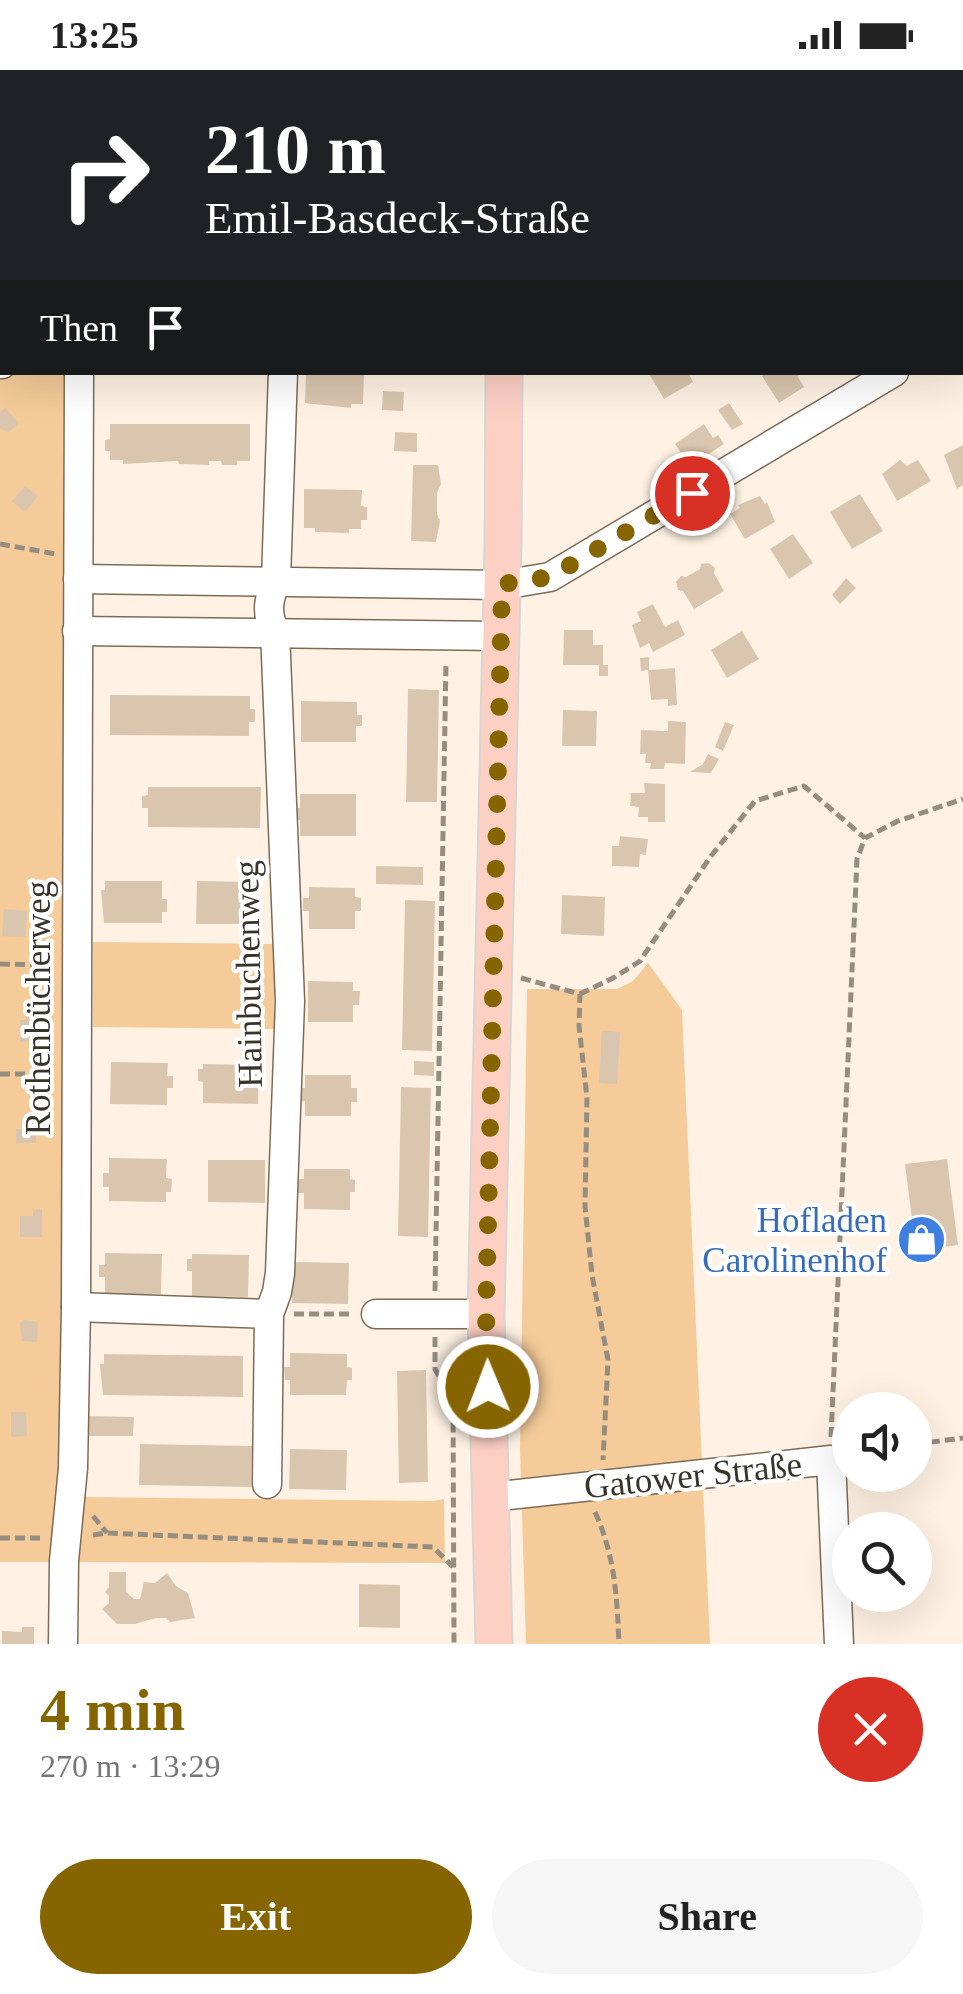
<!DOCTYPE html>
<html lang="en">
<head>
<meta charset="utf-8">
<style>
  body { margin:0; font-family:"Times New Roman",serif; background:#f6f6f6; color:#222; height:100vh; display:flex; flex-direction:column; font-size:38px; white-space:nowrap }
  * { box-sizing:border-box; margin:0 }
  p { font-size:32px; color:#767676 }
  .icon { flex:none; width:55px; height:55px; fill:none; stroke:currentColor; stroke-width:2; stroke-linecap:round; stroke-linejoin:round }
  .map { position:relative; height:1574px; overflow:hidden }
  .details { display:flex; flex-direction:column; background:#fff; flex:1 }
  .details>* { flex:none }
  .top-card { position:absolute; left:0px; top:0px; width:965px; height:305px; box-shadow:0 10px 40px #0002; background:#202124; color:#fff; overflow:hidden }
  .buttons { position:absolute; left:832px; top:1322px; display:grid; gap:20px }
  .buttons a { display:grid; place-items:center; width:100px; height:100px; border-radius:50%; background:#fff; box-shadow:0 10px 40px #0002; font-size:50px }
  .pin { position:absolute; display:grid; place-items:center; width:85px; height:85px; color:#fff; margin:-42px; border:5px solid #fff; border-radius:50%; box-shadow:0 2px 10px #0007 }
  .me { position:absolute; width:110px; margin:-55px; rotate:359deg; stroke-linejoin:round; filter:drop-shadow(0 0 8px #0008) }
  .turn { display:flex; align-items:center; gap:35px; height:210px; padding:0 40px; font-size:45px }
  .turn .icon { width:130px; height:130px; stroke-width:2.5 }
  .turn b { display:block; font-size:70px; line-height:85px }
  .then { display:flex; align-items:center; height:95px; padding:0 40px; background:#0003; gap:20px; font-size:38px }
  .round { display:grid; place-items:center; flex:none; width:105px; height:105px; border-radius:52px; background:#f6f6f6 }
  .summary { display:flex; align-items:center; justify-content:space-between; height:170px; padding:0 40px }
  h1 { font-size:60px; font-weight:600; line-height:75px; color:#866500 }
  .action { display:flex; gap:20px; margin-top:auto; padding:20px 40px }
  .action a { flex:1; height:115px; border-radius:60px; background:#866500; color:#fff; font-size:40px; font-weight:600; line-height:115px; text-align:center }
  .action a+a { background:#f6f6f6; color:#222 }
  .status { display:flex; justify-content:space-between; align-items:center; height:70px; padding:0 50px; background:#fff; direction:ltr }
  .status svg { height:28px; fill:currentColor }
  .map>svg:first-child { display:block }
  .green { fill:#f4cb99 }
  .building { fill:#dac6af }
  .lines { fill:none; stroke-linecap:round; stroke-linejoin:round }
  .minor-casing { stroke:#7d6b56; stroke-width:31 }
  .major-casing { stroke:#d8d6d4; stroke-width:39 }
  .path { stroke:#968d81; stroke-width:5; stroke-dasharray:10 5; stroke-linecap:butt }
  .minor { stroke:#fff; stroke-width:28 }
  .major { stroke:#fdd0c4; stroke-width:35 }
  .route { stroke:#866500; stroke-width:18; stroke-dasharray:0 32.4 }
  .labels { text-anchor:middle; stroke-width:8; stroke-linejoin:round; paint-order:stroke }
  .street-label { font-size:35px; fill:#3a3329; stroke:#fff }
  .shop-label { font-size:35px; fill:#366cbe; stroke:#fff; text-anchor:end }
</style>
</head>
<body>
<div class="status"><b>13:25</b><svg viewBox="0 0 49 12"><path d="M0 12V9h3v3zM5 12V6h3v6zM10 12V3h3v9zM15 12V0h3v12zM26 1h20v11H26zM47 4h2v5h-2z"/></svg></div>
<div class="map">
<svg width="963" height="1574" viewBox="0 0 963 1574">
  <rect width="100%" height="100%" fill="#fff2e4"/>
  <g class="green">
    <path d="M0 0H80L2 2V302L79 303 73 1398 87 1427 433 1431 444 1429 445 1493 0 1492Z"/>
    <path d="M93 872 275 874 274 959 93 957Z"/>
    <path d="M648 893 682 940 710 1574H526L520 1380 527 919H617L633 911Z"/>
  </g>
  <g class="building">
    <path d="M306 302H364L363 334H351V338L305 333Z"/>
    <path d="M648 302H688L693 312 664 329Z"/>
    <path d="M768 302H799L798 307 804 317 779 333 762 306Z"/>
    <path d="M383 321 404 322 403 341 382 340Z"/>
    <path d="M729 333 743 354 732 360 718 340Z"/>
    <path d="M5 338 19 353 9 362 0 359V342Z"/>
    <path d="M110 354H250V391H237V395H222L221 391H209V395L179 394 178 391 123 394V390H110V381H105V370L110 369Z"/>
    <path d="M704 354 713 368 718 365 724 374 690 396 675 374Z"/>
    <path d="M395 362 417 363V382L394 381Z"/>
    <path d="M963 375V415L957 419 944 385Z"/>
    <path d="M900 390 907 396 918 390 931 411 897 431 882 404Z"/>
    <path d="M413 395H438L441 414 437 423V444L440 451 436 472 411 471Z"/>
    <path d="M25 416 38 426 25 442 12 431Z"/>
    <path d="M304 419 362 420 361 436 367 437V450H361V459H349V463L315 462V458H304Z"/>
    <path d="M860 424 883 461 852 479 830 442Z"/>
    <path d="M760 426 765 434 767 432 775 452 745 469 730 444 740 438 738 435Z"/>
    <path d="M793 464 813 493 789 509 770 479Z"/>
    <path d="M709 493 715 498 714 503 724 521 694 539 683 521 678 520 676 512 681 506 686 507 700 499 701 494Z"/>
    <path d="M846 508 856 518 840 534 832 525Z"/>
    <path d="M653 534 665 557 678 550 685 565 653 582 649 573 640 578 632 555 641 551 637 542Z"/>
    <path d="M564 560H593V575H603V595H608V606H599V595H563Z"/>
    <path d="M742 561 759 589 727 608 711 580Z"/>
    <path d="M649 587V600L675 598 677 635 668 636V629L651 630 648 600 641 601 640 588Z"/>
    <path d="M408 619 439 620 437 732H406Z"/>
    <path d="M110 625 250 626V639H255V652H249V666L110 665Z"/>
    <path d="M301 631 357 632V645H362V656H356V672H301Z"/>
    <path d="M563 640 597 641 596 676H562Z"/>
    <path d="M668 651 686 652 685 694 665 693 664 699H650L651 693H645L646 684H640L641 660 668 661Z"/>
    <path d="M725 652 734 655 723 681 715 677Z"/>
    <path d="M708 684 719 689 711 703 690 702 703 694Z"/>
    <path d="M644 713 665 714V752H648V747H638L639 737 630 736 631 723H645Z"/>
    <path d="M148 717H261L260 758 148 757V738H142V726L148 725Z"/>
    <path d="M300 724H356V766H300V750L294 751V738H300Z"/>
    <path d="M620 766 648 769 646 785 640 784 639 797 612 796V776H619Z"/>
    <path d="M376 796 423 797V815L376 814Z"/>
    <path d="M105 811H162V829H167V842H162V853H104L101 820H105Z"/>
    <path d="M197 811 254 812 253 854H196Z"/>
    <path d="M309 817 355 818V827L361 828V841H355V859H309V841H303V828H309Z"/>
    <path d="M562 825 605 827 604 866 561 864Z"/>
    <path d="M405 830 435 831 432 981 402 980Z"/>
    <path d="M4 839 27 841 25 867 2 866Z"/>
    <path d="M308 911 353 912V921H360L359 935H353V952H308Z"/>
    <path d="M26 942H37L38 971 20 972V950H26Z"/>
    <path d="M602 961 620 962 617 1014 599 1013Z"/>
    <path d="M414 991 434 992V1006L414 1005Z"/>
    <path d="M111 992 168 993 167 1006H173V1018H167V1035L110 1034Z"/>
    <path d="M203 994 259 995 258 1034 203 1033V1012L198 1011V999H203Z"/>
    <path d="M305 1005H351V1018H357V1032H351V1046H305V1031L300 1032V1018H305Z"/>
    <path d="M401 1017 431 1018 428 1167 398 1166Z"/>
    <rect x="16" y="1059" width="20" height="14"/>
    <path d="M109 1088 167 1089 166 1108 172 1109 171 1122H166V1132L109 1131V1117H103V1103H109Z"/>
    <path d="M947 1089 958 1175 916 1181 905 1094Z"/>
    <path d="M208 1090H265V1133L208 1132Z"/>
    <path d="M304 1099H350V1109L355 1110V1122H350V1140L304 1139V1123H298V1109H304Z"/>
    <path d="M42 1139V1167H20V1146H33V1140Z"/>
    <path d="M105 1183 162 1184 161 1224H105V1207H99V1195H105Z"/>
    <path d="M192 1184 249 1185 248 1227 192 1226V1201H187V1189H192Z"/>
    <path d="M293 1192 349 1193 348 1234 292 1233Z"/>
    <path d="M24 1250 38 1252 37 1272 22 1271 20 1253Z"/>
    <path d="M290 1283 347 1284V1297L352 1298V1310H347L346 1325H290V1310H285L284 1297H290Z"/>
    <path d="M104 1284 243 1286V1327L103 1325 100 1294H104Z"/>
    <path d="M426 1300 428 1412 399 1413 397 1301Z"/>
    <path d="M11 1342H26L27 1366 11 1367Z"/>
    <path d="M88 1346 134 1347 133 1366H87Z"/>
    <path d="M140 1374 252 1376 251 1417 139 1415Z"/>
    <path d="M290 1379 347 1380 346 1420 289 1419Z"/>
    <path d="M109 1502H126V1522L134 1529H140L144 1512 155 1513 167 1503 176 1516 188 1523 195 1548 170 1552 166 1548H156L135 1554H117L102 1539 109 1533V1526L105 1522 109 1517Z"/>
    <path d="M359 1514 400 1515V1558L359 1557Z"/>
    <path d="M22 1557H34V1574H2V1561L22 1562Z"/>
  </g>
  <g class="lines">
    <defs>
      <g id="minor">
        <path d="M80 0V2"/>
        <path d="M286 0V2"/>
        <path d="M0 134H2"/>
        <path d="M962 262 963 261"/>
        <path d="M0 294H2"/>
        <path d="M78 509 502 515 550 507 894 302"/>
        <path d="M77 561 499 566"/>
        <path d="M76 1237 269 1244"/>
        <path d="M376 1244H486"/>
        <path d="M267 1414 269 1244 277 1222 280 1203 290 931 275 561C265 542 269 529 276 510L283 302"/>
        <path d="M491 1427 831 1390 839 1574"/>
        <path d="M63 1574 64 1491 73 1398 76 1237 79 302"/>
      </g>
      <g id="major">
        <path d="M511 2V0"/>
        <path d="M494 1574 486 1244 503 473 504 302"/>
      </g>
    </defs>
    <use href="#minor" class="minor-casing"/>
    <use href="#major" class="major-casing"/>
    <g class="path">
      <path d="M0 474 56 484"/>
      <path d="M0 894 52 895"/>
      <path d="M521 908 580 924 579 956 587 1028 585 1136 592 1205 608 1290 603 1390"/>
      <path d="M580 924 615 907 640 891 711 786 755 731 804 716 865 768"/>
      <path d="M0 1004H52"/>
      <path d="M435 1221 446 592"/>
      <path d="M294 1244H353"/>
      <path d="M435 1267V1299L453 1332 454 1574"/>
      <path d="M831 1367 857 789 865 768 898 751 963 729"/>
      <path d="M915 1374 963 1368"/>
      <path d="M595 1442C615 1486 617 1527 619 1574"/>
      <path d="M93 1446 107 1463"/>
      <path d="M93 1465 107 1463 433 1477 453 1497"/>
      <path d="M0 1468H42"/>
    </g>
    <use href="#minor" class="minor"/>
    <use href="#major" class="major"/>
  </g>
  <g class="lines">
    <path class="route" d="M488 1317 486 1244 502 514 550 507 692 423"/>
  </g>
  <defs>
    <symbol id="shop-disc" viewBox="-11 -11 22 22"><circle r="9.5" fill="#3f7fe0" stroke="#fff"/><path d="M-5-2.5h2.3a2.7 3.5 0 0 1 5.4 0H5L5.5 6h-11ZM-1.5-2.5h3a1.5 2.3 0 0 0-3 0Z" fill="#fff"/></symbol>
  </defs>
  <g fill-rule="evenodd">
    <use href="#shop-disc" x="894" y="1142" width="55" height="55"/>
  </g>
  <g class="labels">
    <g class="street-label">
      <text transform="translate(248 904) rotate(-91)" y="12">Hainbuchenweg</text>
      <text transform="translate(38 938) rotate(-90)" y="12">Rothenbücherweg</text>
      <text transform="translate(693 1405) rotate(-6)" y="12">Gatower Straße</text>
    </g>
    <g class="shop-label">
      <text x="887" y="1162">Hofladen<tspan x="887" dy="40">Carolinenhof</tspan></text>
    </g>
  </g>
</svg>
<div class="buttons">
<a><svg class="icon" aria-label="sound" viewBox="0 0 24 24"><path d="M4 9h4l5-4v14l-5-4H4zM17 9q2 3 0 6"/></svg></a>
<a><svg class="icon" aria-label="search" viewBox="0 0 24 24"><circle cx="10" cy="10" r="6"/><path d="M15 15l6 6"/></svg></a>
</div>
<div class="pin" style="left:692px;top:423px;background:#d93025"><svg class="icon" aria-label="arrive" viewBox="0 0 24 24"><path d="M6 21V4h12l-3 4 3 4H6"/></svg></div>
<svg class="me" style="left:488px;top:1317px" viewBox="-20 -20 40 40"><circle r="17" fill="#866500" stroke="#fff" stroke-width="3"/><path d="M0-11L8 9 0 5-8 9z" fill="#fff"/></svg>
<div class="top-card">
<div class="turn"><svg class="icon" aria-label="right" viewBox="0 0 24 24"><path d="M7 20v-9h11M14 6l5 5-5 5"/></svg><div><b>210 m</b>Emil-Basdeck-Straße</div></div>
<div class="then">Then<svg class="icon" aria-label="arrive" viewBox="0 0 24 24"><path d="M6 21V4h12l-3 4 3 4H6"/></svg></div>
</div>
</div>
<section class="details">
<div class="summary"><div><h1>4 min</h1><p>270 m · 13:29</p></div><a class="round" style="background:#d93025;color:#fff"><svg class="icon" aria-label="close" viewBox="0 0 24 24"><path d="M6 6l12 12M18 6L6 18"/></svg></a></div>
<div class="action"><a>Exit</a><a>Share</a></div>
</section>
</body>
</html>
